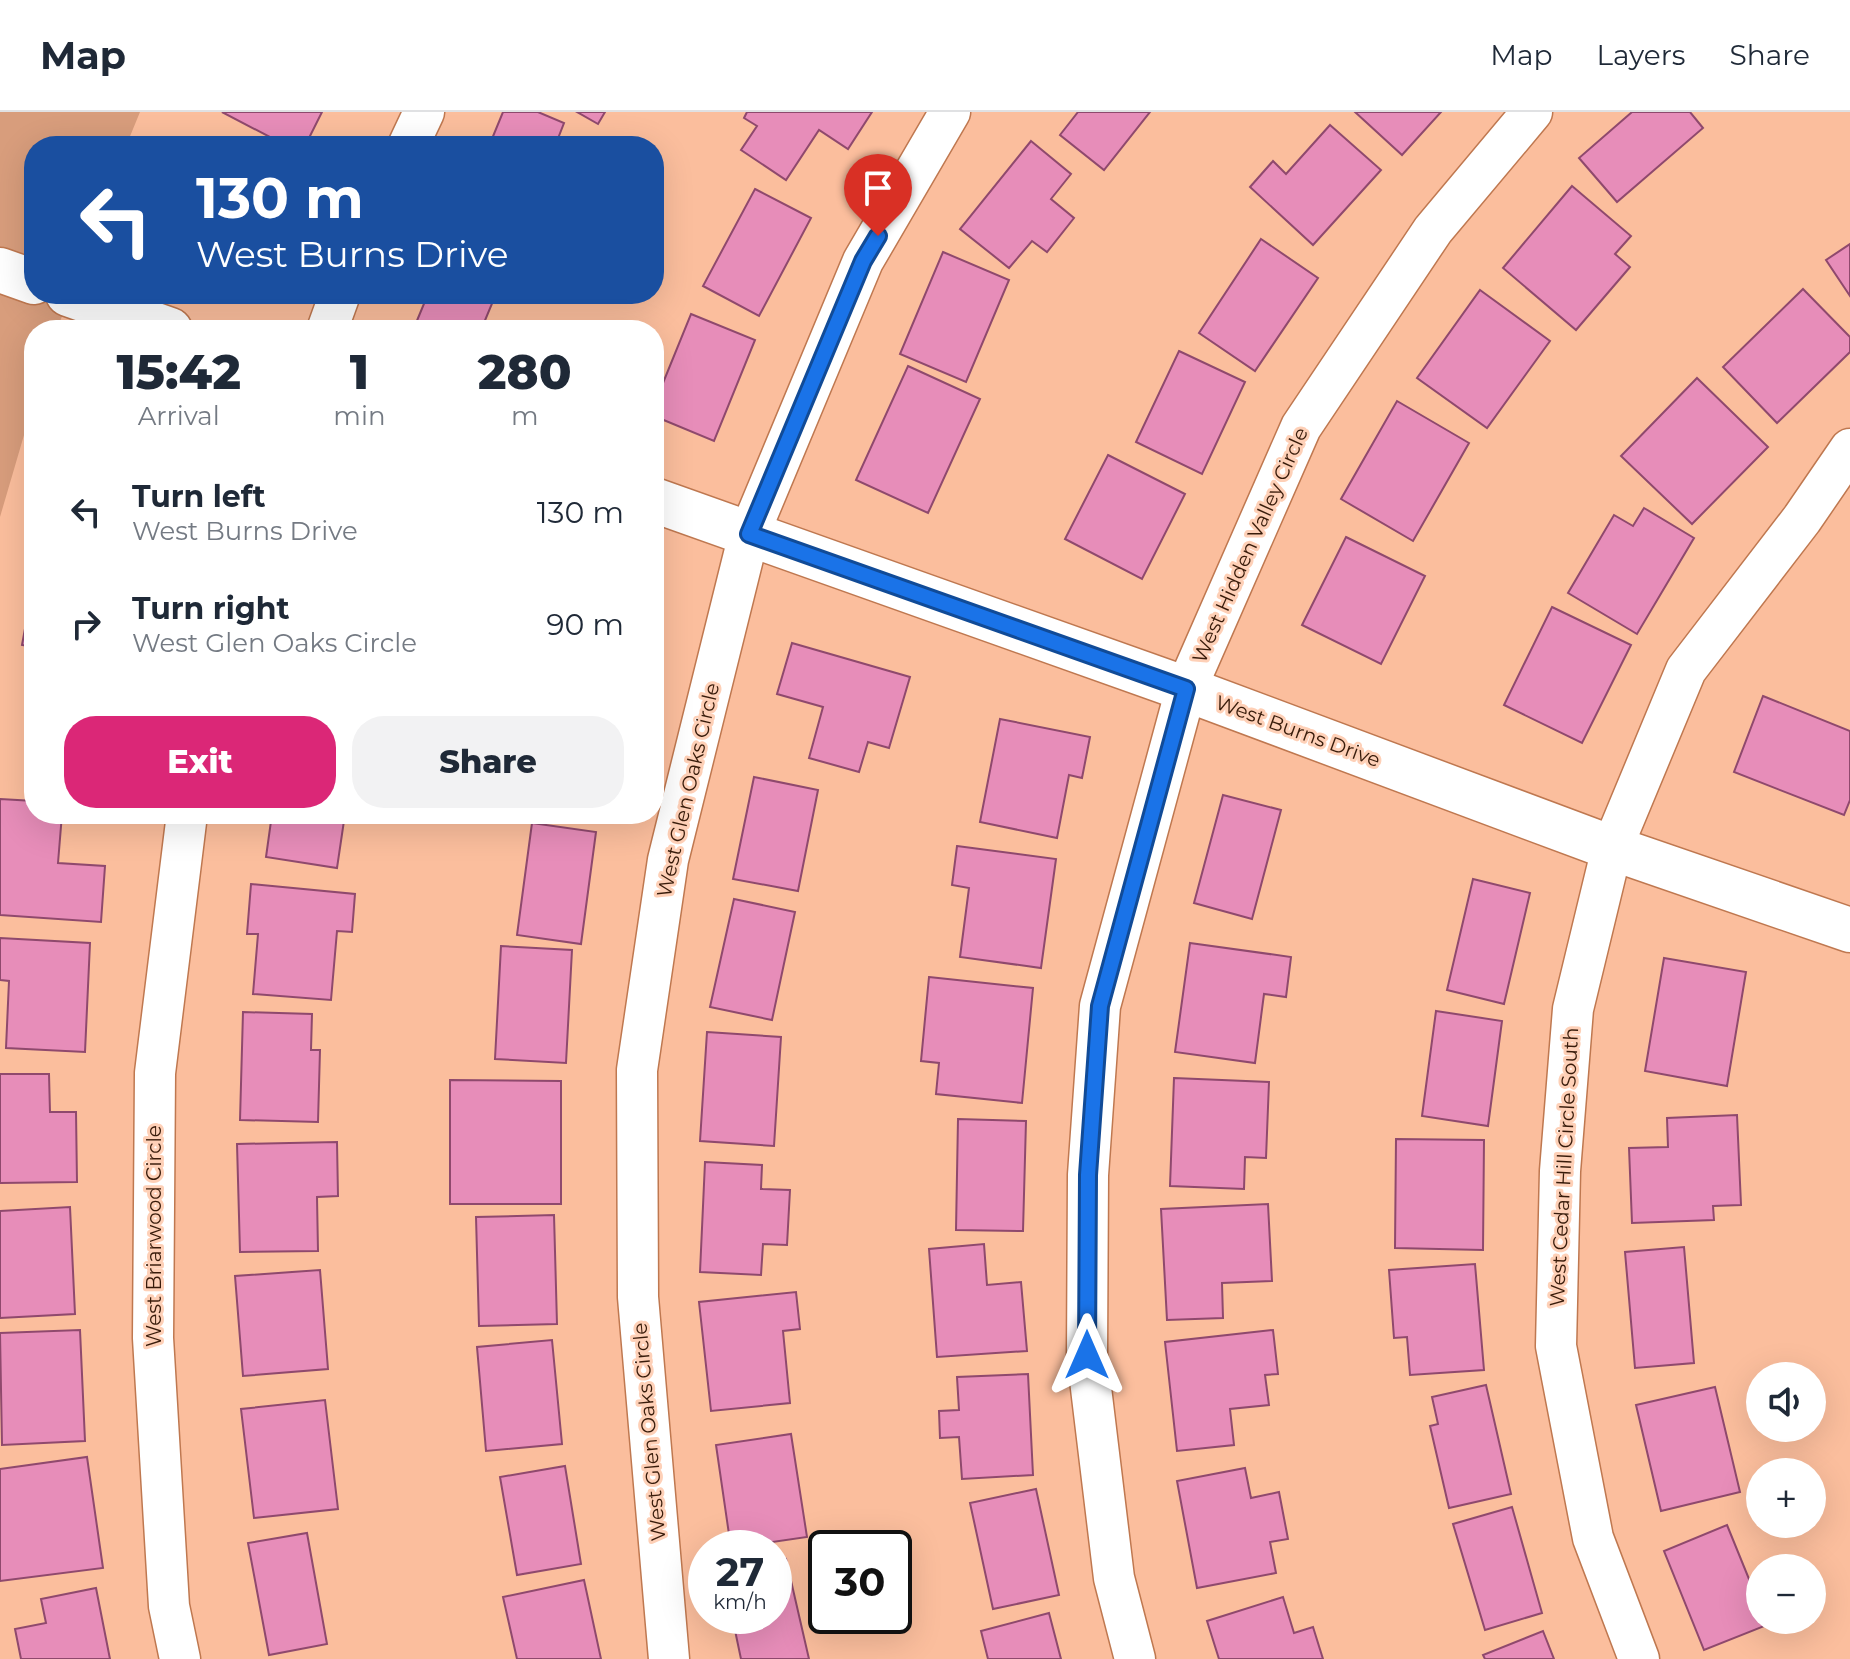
<!DOCTYPE html>
<html lang="en">
<head>
<meta charset="utf-8">
<style>
  body { margin:0; font-family:Montserrat,sans-serif; background:#f2f2f3; color:#1f2937; height:100vh; display:flex; flex-direction:column; font-size:30px; white-space:nowrap }
  * { box-sizing:border-box; margin:0 }
  p { font-size:26px; color:#747a83 }
  .icon { flex:none; width:44px; height:44px; fill:none; stroke:currentColor; stroke-width:2; stroke-linecap:round; stroke-linejoin:round }
  .map { position:relative; flex:1; overflow:hidden }
  .side { position:absolute; left:24px; top:208px; width:640px; height:504px; display:flex; flex-direction:column; background:#fff; border-radius:32px; box-shadow:0 8px 32px #0002 }
  .side>* { flex:none }
  .top-card { position:absolute; left:24px; top:24px; width:640px; height:168px; border-radius:32px; box-shadow:0 8px 32px #0002; background:#1a4fa0; color:#fff; overflow:hidden }
  .fabs { position:absolute; left:1746px; top:1250px; display:grid; gap:16px }
  .fabs a { display:grid; place-items:center; width:80px; height:80px; border-radius:50%; background:#fff; box-shadow:0 8px 32px #0002; font-size:40px }
  .speed { position:absolute; left:688px; top:1418px; display:flex; gap:16px; font-size:40px; font-weight:700; text-align:center }
  .speed>* { display:grid; place-content:center; width:104px; height:104px; border-radius:50%; background:#fff; box-shadow:0 8px 32px #0002; line-height:1 }
  .speed small { font-size:20px; font-weight:400 }
  .speed .limit { border:4px solid #111; border-radius:12px; background:#fff; color:#111 }
  .pin { position:absolute; display:grid; place-items:center; width:68px; height:68px; color:#fff; margin:-82px -34px; border-radius:50% 50% 50% 0; rotate:-45deg; box-shadow:0 0 8px #0007 }
  .pin .icon { rotate:45deg }
  .me { position:absolute; width:88px; margin:-44px; rotate:0deg; stroke-linejoin:round; filter:drop-shadow(0 0 6px #0008) }
  .turn { display:flex; align-items:center; gap:28px; height:168px; padding:0 40px; font-size:36px }
  .turn .icon { width:104px; height:104px; stroke-width:2.5 }
  .turn b { display:block; font-size:56px; line-height:68px }
  .eta { display:flex; justify-content:space-evenly; align-items:center; height:136px; text-align:center }
  .eta b { font-size:48px; font-weight:800; line-height:56px }
  .button { display:flex; gap:16px; margin-top:auto; padding:16px 40px }
  .button a { flex:1; height:92px; border-radius:32px; background:#db2777; color:#fff; font-size:32px; font-weight:800; line-height:92px; text-align:center }
  .button a+a { background:#f2f2f3; color:#1f2937 }
  ul { padding:0; list-style:none }
  li { display:flex; align-items:center; gap:24px; height:112px; padding:0 40px }
  li div { flex:1 }
  li b { display:block; font-size:30px }
  li em { font-style:normal }
  header { display:flex; align-items:center; gap:48px; box-sizing:border-box; height:112px; padding:0 40px; background:#fff; border-bottom:2px solid #e0e1e3 }
  header strong { font-size:38px }
  nav { display:flex; gap:44px; margin-inline-start:auto; font-size:28px }
  .map>svg:first-child { display:block }
  .green { fill:#d89d7c }
  .building { fill:#e78db9; stroke:#8f496d; stroke-width:2 }
  .lines { fill:none; stroke-linecap:round; stroke-linejoin:round }
  .minor-casing { stroke:#bf7850; stroke-width:43 }
  .tertiary-casing { stroke:#bf7850; stroke-width:47 }
  .minor { stroke:#fff; stroke-width:40 }
  .tertiary { stroke:#fff; stroke-width:44 }
  .route-casing { stroke:#114b97; stroke-width:20 }
  .route { stroke:#1a73e8; stroke-width:14 }
  .labels { text-anchor:middle; stroke-width:6; stroke-linejoin:round; paint-order:stroke }
  .street-label { font-size:20px; fill:#381b0a; stroke:#fed0b7 }
</style>
</head>
<body>
<header>
<strong>Map</strong>
<nav><a>Map</a><a>Layers</a><a>Share</a></nav>
</header>
<div class="map">
<svg width="1850" height="1547" viewBox="0 0 1850 1547">
  <rect width="100%" height="100%" fill="#fbbe9d"/>
  <path class="green" d="M0 0H140L126 34H34V182H70L57 218H34V289L0 405Z"/>
  <g class="building">
    <path d="M222 0H322L305 34H287Z"/>
    <path d="M503 0H538L564 11 555 34H489Z"/>
    <path d="M577 0H605L598 12Z"/>
    <path d="M747 0H872L848 37 819 18 786 68 741 38 757 14 744 6Z"/>
    <path d="M1078 0H1150L1104 58 1060 23Z"/>
    <path d="M1355 0H1441L1402 43Z"/>
    <path d="M1632 0H1690L1703 16 1617 90 1579 46Z"/>
    <path d="M1330 13 1381 58 1313 133 1250 75 1273 49 1286 62Z"/>
    <path d="M1031 29 1071 62 1051 87 1074 106 1047 140 1032 129 1009 156 960 117Z"/>
    <path d="M1572 74 1631 124 1615 142 1630 155 1576 218 1503 156Z"/>
    <path d="M755 77 811 106 759 204 703 174Z"/>
    <path d="M1261 127 1318 166 1255 259 1199 221Z"/>
    <path d="M1850 132V184L1826 148Z"/>
    <path d="M943 140 1009 168 966 270 900 242Z"/>
    <path d="M1803 177 1850 225V240L1777 311 1723 255Z"/>
    <path d="M1480 178 1550 229 1487 316 1417 266Z"/>
    <path d="M428 182H496L481 218H434L416 211Z"/>
    <path d="M691 202 755 228 714 329 654 304V293Z"/>
    <path d="M1179 239 1245 270 1202 362 1136 330Z"/>
    <path d="M908 254 980 287 928 401 856 368Z"/>
    <path d="M1697 266 1768 335 1692 412 1621 344Z"/>
    <path d="M1397 289 1469 331 1413 429 1341 387Z"/>
    <path d="M1108 343 1185 382 1142 467 1065 427Z"/>
    <path d="M1644 396 1694 426 1637 522 1568 481 1614 403 1633 414Z"/>
    <path d="M1346 425 1425 464 1381 552 1302 513Z"/>
    <path d="M34 468V535L22 533Z"/>
    <path d="M1552 495 1631 533 1582 631 1504 593Z"/>
    <path d="M792 531 910 565 889 636 868 630 859 660 809 646 823 595 777 582Z"/>
    <path d="M32 561H34V614L28 613Z"/>
    <path d="M1763 584 1850 619V688L1844 703 1734 660Z"/>
    <path d="M1000 607 1090 625 1082 666 1069 663 1057 726 980 710Z"/>
    <path d="M754 665 818 678 798 779 733 767Z"/>
    <path d="M1223 683 1281 698 1252 807 1194 791Z"/>
    <path d="M0 687 34 689V702H62L58 751 105 754 101 810 0 803Z"/>
    <path d="M272 702H345L337 756 266 745Z"/>
    <path d="M532 711 596 720 581 832 517 823Z"/>
    <path d="M957 734 1056 747 1041 856 960 845 969 776 952 773Z"/>
    <path d="M1473 767 1530 781 1504 892 1447 878Z"/>
    <path d="M251 772 355 782 352 820 337 819 331 888 253 882 258 822H247Z"/>
    <path d="M734 787 795 800 772 908 710 895Z"/>
    <path d="M0 826 90 831 85 940 6 936 9 869 0 868Z"/>
    <path d="M1190 831 1291 845 1286 885 1264 882 1255 951 1175 940Z"/>
    <path d="M501 834 572 838 566 951 495 947Z"/>
    <path d="M1664 846 1746 860 1727 974 1645 959Z"/>
    <path d="M929 865 1033 876 1022 991 936 982 939 951 921 949Z"/>
    <path d="M1436 899 1502 909 1488 1014 1422 1004Z"/>
    <path d="M243 900 312 902 311 938H320L318 1010 240 1008Z"/>
    <path d="M707 920 781 925 774 1034 700 1029Z"/>
    <path d="M0 962H49L50 1000H76L77 1070 0 1071Z"/>
    <path d="M1174 966 1269 970 1266 1046 1245 1045 1244 1077 1170 1074Z"/>
    <path d="M450 968 561 969V1092H450Z"/>
    <path d="M1737 1003 1741 1093 1713 1094 1714 1108 1632 1111 1629 1036 1668 1035 1667 1006Z"/>
    <path d="M958 1007 1026 1009 1023 1119 956 1118Z"/>
    <path d="M1396 1027 1484 1028 1483 1138 1395 1136Z"/>
    <path d="M337 1030 338 1084 317 1085 318 1139 240 1140 237 1032Z"/>
    <path d="M705 1050 762 1053 761 1077 790 1078 787 1133 763 1132 761 1163 700 1160Z"/>
    <path d="M1268 1092 1272 1169 1222 1171 1223 1206 1167 1208 1161 1097Z"/>
    <path d="M70 1095 75 1202 0 1206V1099Z"/>
    <path d="M554 1103 557 1212 479 1214 476 1105Z"/>
    <path d="M984 1132 987 1173 1021 1170 1027 1239 937 1245 929 1137Z"/>
    <path d="M1684 1135 1694 1251 1635 1256 1625 1140Z"/>
    <path d="M1475 1152 1484 1258 1410 1263 1407 1225 1394 1226 1389 1158Z"/>
    <path d="M320 1158 328 1257 243 1264 235 1164Z"/>
    <path d="M796 1180 800 1217 783 1219 790 1291 711 1299 699 1190Z"/>
    <path d="M80 1218 85 1329 2 1333 0 1221Z"/>
    <path d="M1273 1218 1278 1262 1265 1263 1269 1293 1230 1297 1234 1333 1177 1339 1165 1230Z"/>
    <path d="M552 1228 562 1332 486 1339 477 1235Z"/>
    <path d="M1028 1262 1033 1363 962 1367 959 1325 940 1326 939 1299 959 1298 957 1265Z"/>
    <path d="M1486 1273 1511 1382 1449 1396 1430 1314 1438 1312 1432 1285Z"/>
    <path d="M1715 1275 1740 1380 1661 1399 1636 1293Z"/>
    <path d="M325 1288 338 1397 254 1406 241 1297Z"/>
    <path d="M791 1322 807 1425 731 1436 716 1333Z"/>
    <path d="M87 1345 103 1456 0 1469V1357Z"/>
    <path d="M565 1354 581 1452 517 1463 500 1365Z"/>
    <path d="M1245 1356 1251 1386 1279 1380 1288 1427 1270 1430 1276 1461 1197 1476 1177 1369Z"/>
    <path d="M1036 1377 1059 1483 993 1497 970 1391Z"/>
    <path d="M1512 1395 1542 1501 1485 1518 1453 1412Z"/>
    <path d="M1727 1413 1760 1494V1508H1766L1767 1513 1704 1538 1664 1439Z"/>
    <path d="M307 1421 327 1532 269 1543 248 1431Z"/>
    <path d="M786 1447 809 1547H741L732 1504H774V1450Z"/>
    <path d="M584 1468 601 1547H517L503 1485Z"/>
    <path d="M96 1476 110 1547H21L15 1517 46 1511 41 1487Z"/>
    <path d="M1283 1485 1294 1521 1313 1515 1323 1547H1219L1207 1509Z"/>
    <path d="M1049 1501 1061 1547H988L981 1519Z"/>
    <path d="M1543 1519 1554 1547H1485L1483 1543Z"/>
  </g>
  <g class="lines">
    <defs>
      <g id="minor">
        <path d="M408 34 424 0"/>
        <path d="M327 218 340 182"/>
        <path d="M180 1547 169 1494 153 1226 155 961 187 702"/>
        <path d="M669 1547 638 1185 637 958 668 748 749 422 863 149 950 0"/>
        <path d="M1135 1547 1114 1466 1087 1243 1088 1063 1100 894 1186 577 1301 315 1433 118 1532 0"/>
        <path d="M1639 1547 1593 1426 1556 1234 1560 1059 1573 897 1612 736 1686 558 1802 407 1850 337"/>
      </g>
      <g id="tertiary">
        <path d="M0 158 34 170"/>
        <path d="M68 182 170 218"/>
        <path d="M654 388 1186 577 1612 736 1850 818"/>
      </g>
    </defs>
    <use href="#minor" class="minor-casing"/>
    <use href="#tertiary" class="tertiary-casing"/>
    <use href="#minor" class="minor"/>
    <use href="#tertiary" class="tertiary"/>
  </g>
  <g class="lines">
    <defs>
      <path id="route" d="M878 124 863 149 749 422 1186 577 1100 894 1088 1063 1087 1243"/>
    </defs>
    <use href="#route" class="route-casing"/>
    <use href="#route" class="route"/>
  </g>
  <g class="labels">
    <g class="street-label">
      <text transform="translate(1250 433) rotate(-66)" y="7">West Hidden Valley Circle</text>
      <text transform="translate(1298 619) rotate(20)" y="7">West Burns Drive</text>
      <text transform="translate(688 678) rotate(-77)" y="7">West Glen Oaks Circle</text>
      <text transform="translate(1564 1055) rotate(-87)" y="7">West Cedar Hill Circle South</text>
      <text transform="translate(154 1124) rotate(-90)" y="7">West Briarwood Circle</text>
      <text transform="translate(649 1320) rotate(-95)" y="7">West Glen Oaks Circle</text>
    </g>
  </g>
</svg>
<div class="fabs">
<a><svg class="icon" aria-label="sound" viewBox="0 0 24 24"><path d="M4 9h4l5-4v14l-5-4H4zM17 9q2 3 0 6"/></svg></a>
<a>+</a>
<a>−</a>
</div>
<div class="speed"><div>27<small>km/h</small></div><div class="limit">30</div></div>
<div class="pin" style="left:878px;top:124px;background:#d93025"><svg class="icon" aria-label="arrive" viewBox="0 0 24 24"><path d="M6 21V4h12l-3 4 3 4H6"/></svg></div>
<svg class="me" style="left:1087px;top:1243px" viewBox="-20 -20 40 40"><path d="M0-17L14 15 0 8-14 15z" fill="#1a73e8" stroke="#fff" stroke-width="4"/></svg>
<div class="top-card">
<div class="turn"><svg class="icon" aria-label="left" viewBox="0 0 24 24"><path d="M17 20v-9H6M10 6l-5 5 5 5"/></svg><div><b>130 m</b>West Burns Drive</div></div>
</div>
<section class="side">
<div class="eta">
<div><b>15:42</b><p>Arrival</p></div>
<div><b>1</b><p>min</p></div>
<div><b>280</b><p>m</p></div>
</div>
<ul>
<li><svg class="icon" aria-label="left" viewBox="0 0 24 24"><path d="M17 20v-9H6M10 6l-5 5 5 5"/></svg><div><b>Turn left</b><p>West Burns Drive</p></div><em>130 m</em></li>
<li><svg class="icon" aria-label="right" viewBox="0 0 24 24"><path d="M7 20v-9h11M14 6l5 5-5 5"/></svg><div><b>Turn right</b><p>West Glen Oaks Circle</p></div><em>90 m</em></li>
</ul>
<div class="button"><a>Exit</a><a>Share</a></div>
</section>
</div>
</body>
</html>
